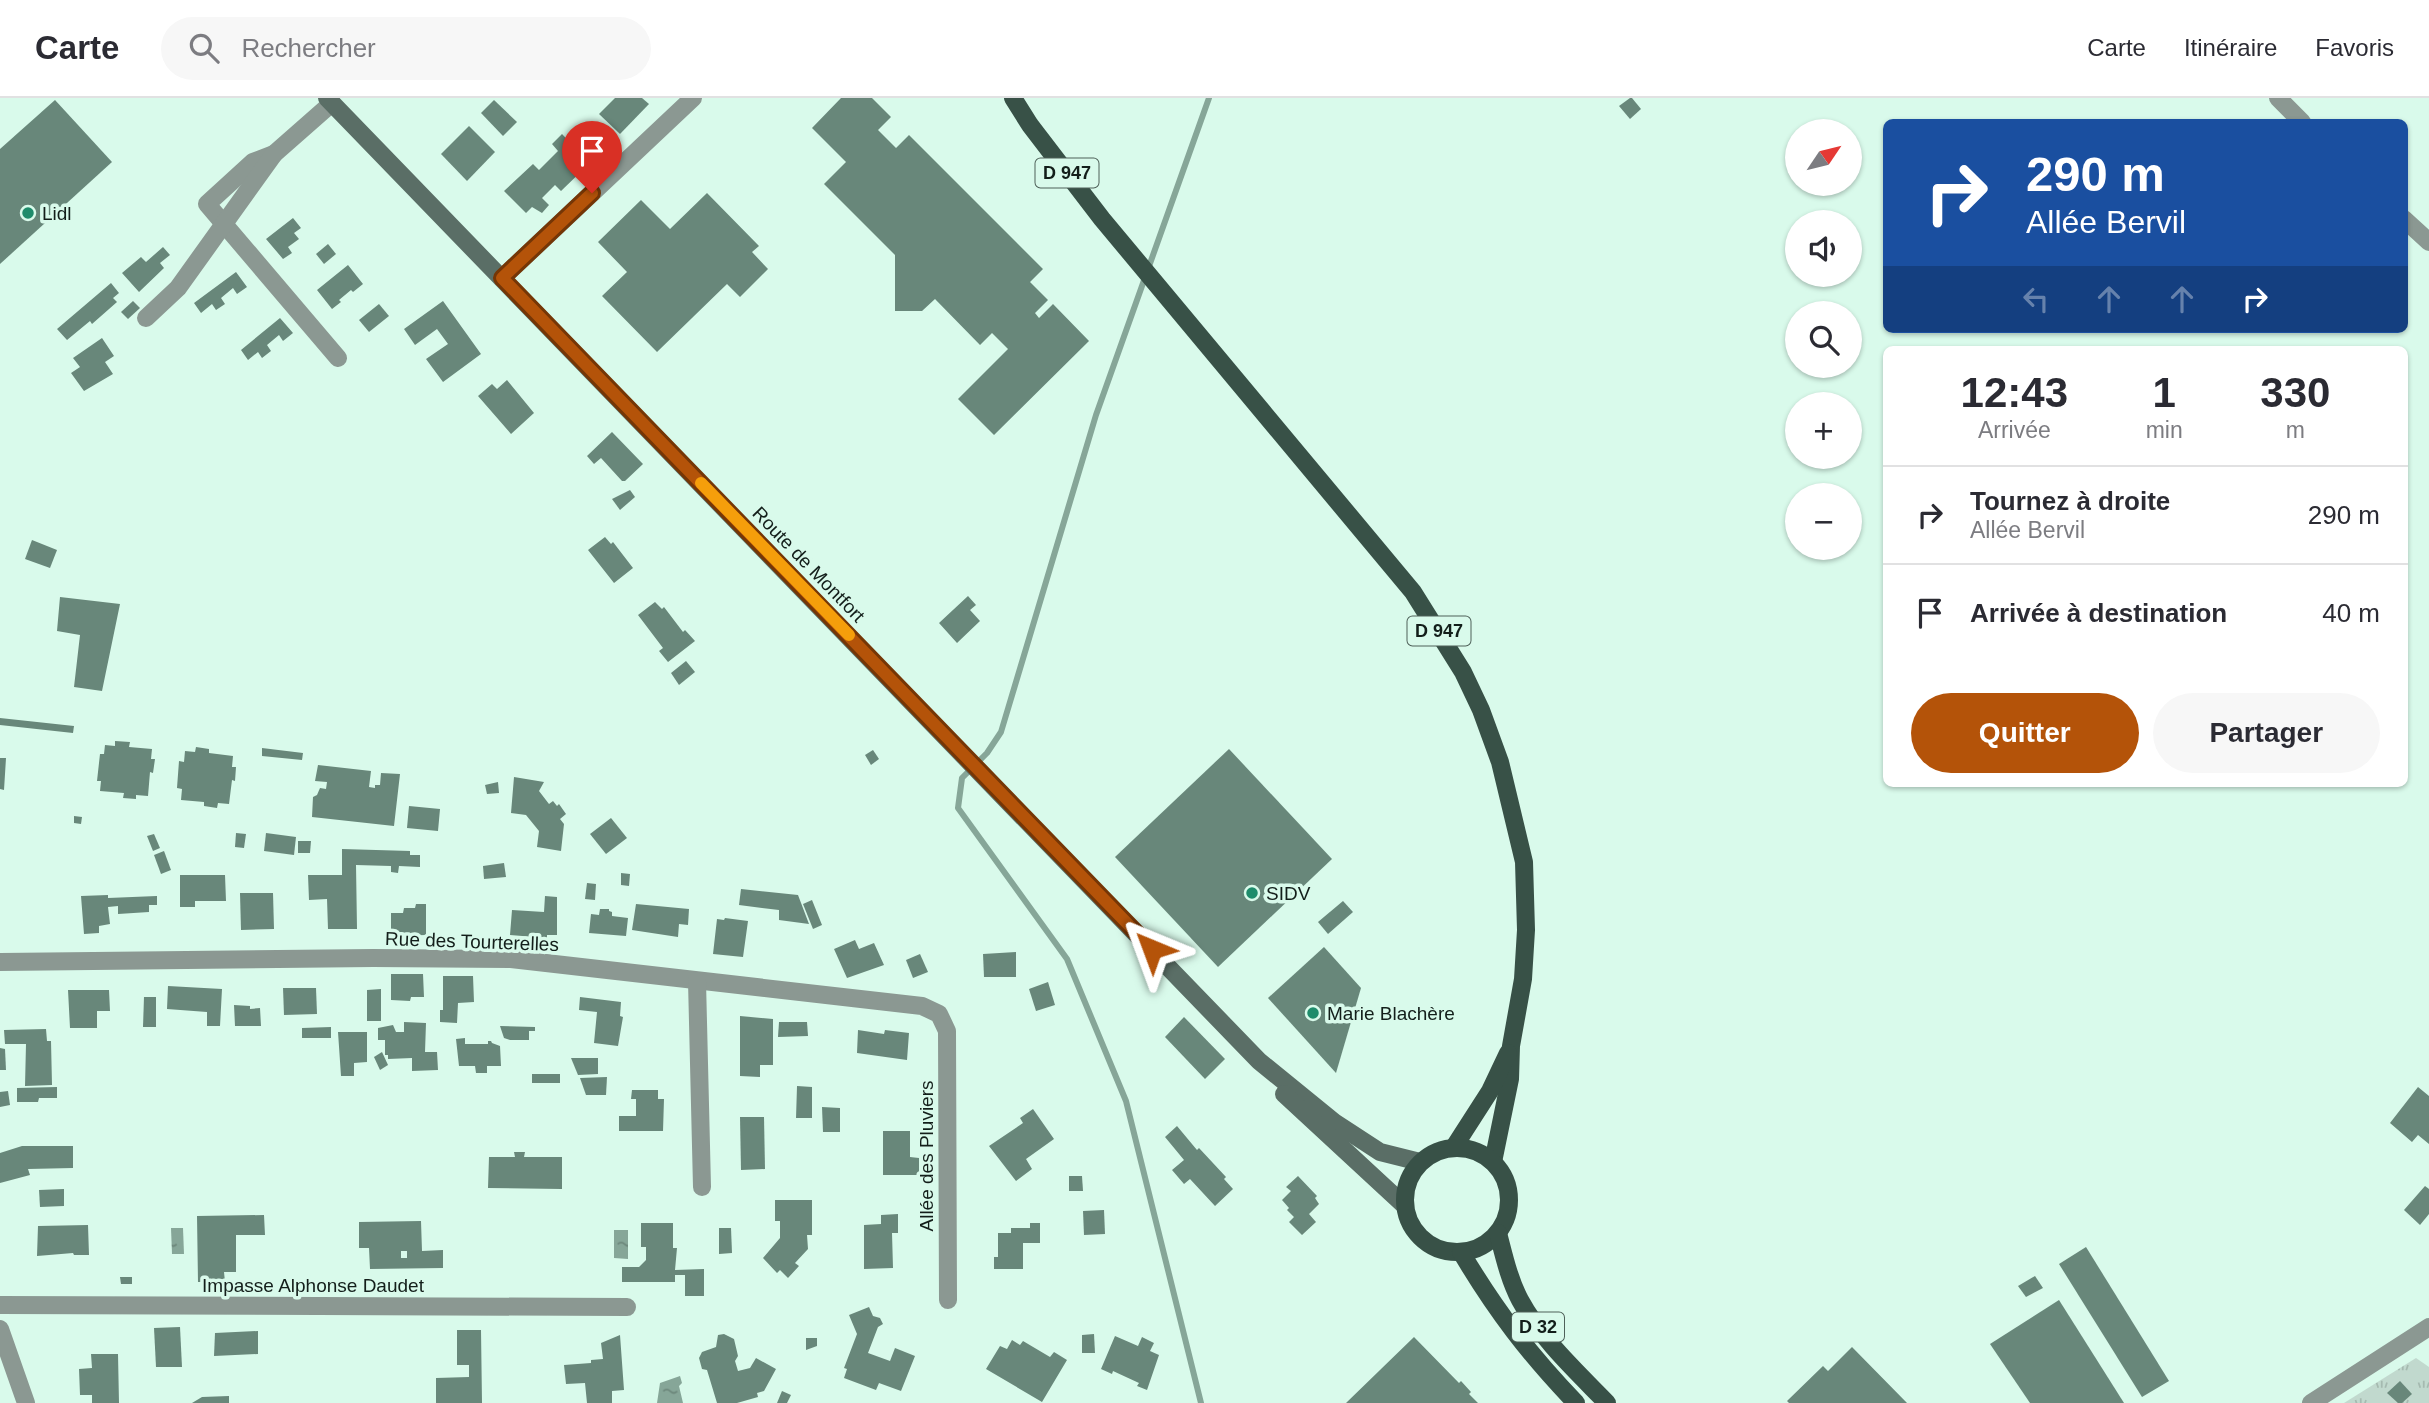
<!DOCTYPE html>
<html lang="fr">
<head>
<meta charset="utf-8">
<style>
  body { margin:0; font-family:Arial,sans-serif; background:#f7f7f7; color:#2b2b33; height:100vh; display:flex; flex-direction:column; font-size:26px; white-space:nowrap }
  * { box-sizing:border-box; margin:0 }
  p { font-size:23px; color:#7c7c81 }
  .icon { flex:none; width:38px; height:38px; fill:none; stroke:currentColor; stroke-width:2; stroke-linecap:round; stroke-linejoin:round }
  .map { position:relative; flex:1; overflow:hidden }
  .details { position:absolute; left:1883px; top:248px; width:525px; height:441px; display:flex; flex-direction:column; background:#fff; border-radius:10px; box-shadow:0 2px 5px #0004 }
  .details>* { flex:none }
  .top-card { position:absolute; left:1883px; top:21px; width:525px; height:214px; border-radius:10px; box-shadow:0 2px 5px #0004; background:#1a4fa0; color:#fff; overflow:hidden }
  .needle { width:46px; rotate:55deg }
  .fabs { position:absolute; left:1785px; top:21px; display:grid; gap:14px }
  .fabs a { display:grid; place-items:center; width:77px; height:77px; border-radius:50%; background:#fff; box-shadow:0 2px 5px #0004; font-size:35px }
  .pin { position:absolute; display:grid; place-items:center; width:60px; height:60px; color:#fff; margin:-72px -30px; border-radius:50% 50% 50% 0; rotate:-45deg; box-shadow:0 0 7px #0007 }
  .pin .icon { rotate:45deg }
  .me { position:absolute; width:77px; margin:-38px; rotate:316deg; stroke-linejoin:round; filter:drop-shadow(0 0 5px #0008) }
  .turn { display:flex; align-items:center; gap:24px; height:147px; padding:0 28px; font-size:32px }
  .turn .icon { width:91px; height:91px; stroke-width:2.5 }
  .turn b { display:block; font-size:49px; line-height:60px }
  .lanes { display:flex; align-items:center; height:66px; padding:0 28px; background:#0003; justify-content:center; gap:35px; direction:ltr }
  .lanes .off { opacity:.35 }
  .eta { display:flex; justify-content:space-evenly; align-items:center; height:119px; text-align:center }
  .eta b { font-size:42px; font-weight:700; line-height:49px }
  .cta { display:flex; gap:14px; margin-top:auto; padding:14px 28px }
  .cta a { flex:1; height:80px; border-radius:42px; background:#b45309; color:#fff; font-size:28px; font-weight:700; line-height:80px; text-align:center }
  .cta a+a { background:#f7f7f7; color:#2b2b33 }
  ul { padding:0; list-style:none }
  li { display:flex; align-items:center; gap:21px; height:98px; padding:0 28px; border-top:2px solid #e1e1e2 }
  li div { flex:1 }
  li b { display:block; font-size:26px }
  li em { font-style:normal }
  header { display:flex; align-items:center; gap:42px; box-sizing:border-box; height:98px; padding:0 35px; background:#fff; border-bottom:2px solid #e1e1e2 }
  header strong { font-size:33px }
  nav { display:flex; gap:38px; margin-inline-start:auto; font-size:24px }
  .search { width:490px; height:63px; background:#f7f7f7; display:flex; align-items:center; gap:18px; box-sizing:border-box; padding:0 24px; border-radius:38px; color:#7c7c81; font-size:26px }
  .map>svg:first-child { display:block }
  .park { fill:url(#park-tufts) }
  .water { fill:url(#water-ripples) }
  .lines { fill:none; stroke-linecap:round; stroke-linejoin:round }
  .stream { stroke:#86a698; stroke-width:6 }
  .building { fill:#68877a; fill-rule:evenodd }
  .minor { stroke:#8b9892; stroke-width:18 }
  .tertiary { stroke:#8b9892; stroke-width:18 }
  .secondary { stroke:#5a6e66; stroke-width:18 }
  .primary { stroke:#385147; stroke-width:18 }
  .route-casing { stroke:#753606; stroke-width:18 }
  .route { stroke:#b45309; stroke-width:12 }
  .slow { stroke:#f59e0b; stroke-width:12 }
  .poi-dot { fill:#1e8c6b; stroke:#d9faeb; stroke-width:2.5 }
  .labels { text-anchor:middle; stroke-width:7; stroke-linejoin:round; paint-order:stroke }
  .shield { fill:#d9faeb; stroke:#4e6059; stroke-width:2 }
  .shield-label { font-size:18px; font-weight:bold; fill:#131e1a }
  .poi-label { font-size:19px; fill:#131e1a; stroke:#d9faeb; text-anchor:start }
  .street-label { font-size:19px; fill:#131e1a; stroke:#d9faeb }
</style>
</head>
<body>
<header>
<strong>Carte</strong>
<div class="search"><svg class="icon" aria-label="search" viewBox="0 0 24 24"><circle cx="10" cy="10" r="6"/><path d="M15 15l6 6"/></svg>Rechercher</div>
<nav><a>Carte</a><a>Itinéraire</a><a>Favoris</a></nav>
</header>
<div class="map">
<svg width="2429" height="1305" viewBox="0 0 2429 1305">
  <defs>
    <pattern id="park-tufts" width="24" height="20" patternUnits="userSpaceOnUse" patternTransform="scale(1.75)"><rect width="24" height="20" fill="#c1d9ce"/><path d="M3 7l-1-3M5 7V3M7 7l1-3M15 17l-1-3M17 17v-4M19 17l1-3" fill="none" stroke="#a5bab0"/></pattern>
    <pattern id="water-ripples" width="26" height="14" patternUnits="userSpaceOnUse" patternTransform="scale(1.75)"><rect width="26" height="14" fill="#86a698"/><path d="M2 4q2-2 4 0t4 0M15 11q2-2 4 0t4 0" fill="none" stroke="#6c877b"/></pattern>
  </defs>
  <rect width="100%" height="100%" fill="#d9faeb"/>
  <path class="park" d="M2416 1260 2429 1269V1305H2344Z"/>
  <g class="water">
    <path d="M171 1130H183L184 1156H172Z"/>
    <path d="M614 1132H628V1161L614 1160Z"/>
    <path d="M680 1278 682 1285 679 1288 683 1305H657L660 1285Z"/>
  </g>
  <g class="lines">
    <path class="stream" d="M1201 1305 1126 1003 1067 861 958 710 962 680 987 655 1001 634 1096 317 1209 0"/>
  </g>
  <g class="building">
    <path d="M615 0H642L649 6 620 36 599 16Z"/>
    <path d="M841 0H872L891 19 878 32 896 50 909 37 1043 171 1030 184 1048 202 1035 215 1039 220 1053 206 1089 243 994 337 958 301 1008 251 992 235 980 247 935 201 922 213H895V157L824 86 846 64 812 30Z"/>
    <path d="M1630 0H1632L1641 11 1630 21 1619 8Z"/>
    <path d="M55 2 112 64 0 166V51Z"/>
    <path d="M494 2 517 24 503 38 481 15Z"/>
    <path d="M469 28 495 54 467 83 441 56Z"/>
    <path d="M562 36 590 65 561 93 555 87 542 100 549 107 542 115 532 109 526 115 504 93 533 66 539 72 558 53 552 46Z"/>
    <path d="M707 95 759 148 752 154 768 171 740 199 727 186 657 254 602 198 627 174 598 144 641 102 670 131Z"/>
    <path d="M293 120 301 130 294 135 299 141 288 149 292 155 283 161 266 141Z"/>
    <path d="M328 146 336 156 324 166 316 156Z"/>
    <path d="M163 149 170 157 160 165 164 170 139 194 122 175 141 159 146 164Z"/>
    <path d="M348 167 363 186 353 194 351 192 339 202 341 204 332 211 317 192Z"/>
    <path d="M236 174 247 189 237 196 233 190 221 200 225 206 216 212 212 206 201 215 194 205Z"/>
    <path d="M111 185 119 195 113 200 117 204 92 226 90 223 67 242 57 231Z"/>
    <path d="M133 203 140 210 128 221 121 214Z"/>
    <path d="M443 203 481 256 443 284 426 261 448 246 437 231 415 247 404 231Z"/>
    <path d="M379 206 389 218 369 234 359 222Z"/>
    <path d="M280 220 293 235 283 243 279 237 267 247 271 253 262 260 258 254 248 262 241 252Z"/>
    <path d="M102 240 114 258 105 264 113 276 84 293 71 275 80 269 73 260Z"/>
    <path d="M507 282 534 315 511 336 478 298 492 286 497 291Z"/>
    <path d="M612 334 643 366 625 383H622L601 360 594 366 587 358Z"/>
    <path d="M630 392 635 399 620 412 612 401Z"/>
    <path d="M605 439 611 446 613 444 633 470 614 485 588 452Z"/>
    <path d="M32 442 57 452 50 470 25 461Z"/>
    <path d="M968 498 976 507 970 512 980 523 957 545 939 525Z"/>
    <path d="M60 499 120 506 102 593 74 589 80 537 57 533Z"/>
    <path d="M655 504 662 511 664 509 683 534 685 532 695 543 668 564 659 553 663 550 638 517Z"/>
    <path d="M686 563 695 574 679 587 671 575Z"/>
    <path d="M0 620 74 628 73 635 0 627Z"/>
    <path d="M115 643 130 644 129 649 152 651 151 661H155L153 675 150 674 148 698 136 697V701L123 700 124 695 100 693 101 683H97L100 656H104L105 647 115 648Z"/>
    <path d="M196 649 209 651V655L233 658 232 669H236L235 683 232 682 229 706 218 705 217 710 204 708V704L181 702 182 691 177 690 179 663 184 664 185 653 195 654Z"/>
    <path d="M262 650 303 655 302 662 262 658Z"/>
    <path d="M1229 651 1332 761 1218 869 1115 759Z"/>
    <path d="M873 652 879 661 871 667 865 657Z"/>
    <path d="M0 660H6L4 692 0 691Z"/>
    <path d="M318 667 371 673 369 689 375 690V687H380L381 675 400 676 394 728 312 719 313 699 317 697 320 690 326 691 327 684 315 683Z"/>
    <path d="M514 679 544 684 539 693 549 706 553 703 557 708 559 706 566 716 560 721 564 726 561 753 537 749 539 733 526 717 511 715Z"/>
    <path d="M498 684 499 695 487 696 485 687Z"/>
    <path d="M409 708 440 711 438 733 407 730Z"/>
    <path d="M74 718 82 719 81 726 74 725Z"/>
    <path d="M611 720 627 740 606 756 590 736Z"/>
    <path d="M236 735 246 736 244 750 235 749Z"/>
    <path d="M266 735 296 739 294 757 264 753Z"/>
    <path d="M154 736 160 750 153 753 147 738Z"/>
    <path d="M298 743H311L310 755H298Z"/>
    <path d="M342 751 410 753V757H420V769L399 768 398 775 391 774V768L356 767 357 831H328L327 801 309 802 308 777H342Z"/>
    <path d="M164 753 171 772 161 776 154 757Z"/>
    <path d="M504 765 506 779 484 781 483 768Z"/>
    <path d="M621 775 630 776 629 788 621 787Z"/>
    <path d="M180 777H225L226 803H195V809H180Z"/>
    <path d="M587 785 596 786 595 802 585 801Z"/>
    <path d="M741 791 798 797 809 826 779 822V812L739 807Z"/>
    <path d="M240 795H273L274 831 241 832Z"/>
    <path d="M108 797V800L157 798V807H149V814L118 816V808L108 809 110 826 99 828V835L84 836 81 798Z"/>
    <path d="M545 798 557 799V837H547V840L510 837 512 812 544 814Z"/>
    <path d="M812 802 822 827 813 831 803 806Z"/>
    <path d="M1343 803 1353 814 1328 836 1318 824Z"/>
    <path d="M416 806H426V837L391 838V815H403L404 810H415Z"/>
    <path d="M636 806 689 811 688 827 679 826 678 839 632 832Z"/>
    <path d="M600 811H609V813L612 814V818L628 820 626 838 589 835 591 816 599 817Z"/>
    <path d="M725 820 748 823 743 859 713 856 717 821 724 822Z"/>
    <path d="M855 842 859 851 874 845 884 867 847 880 834 851Z"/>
    <path d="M1324 849 1361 890 1336 975 1268 900Z"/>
    <path d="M1016 854V879H984L983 856Z"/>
    <path d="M920 856 928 874 913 880 906 862Z"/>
    <path d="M391 876H423L424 899H411L410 903 391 902Z"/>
    <path d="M443 878H473L474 904 458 905 457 925 440 924V912H443Z"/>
    <path d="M1048 884 1055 907 1036 913 1029 891Z"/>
    <path d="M168 888 222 891 220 928H207V914L167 911Z"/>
    <path d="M283 890H316L317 916 284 917Z"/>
    <path d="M381 891V923H367V892Z"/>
    <path d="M68 892H109L110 913H97V930H70Z"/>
    <path d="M144 899H156V929H143Z"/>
    <path d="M580 899 621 904 620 918 623 919 618 948 594 945 597 914 579 912Z"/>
    <path d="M234 907 250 908V911L260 910 261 928H235Z"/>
    <path d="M740 918 773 921V967H760V979L740 978Z"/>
    <path d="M1184 919 1225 961 1205 981 1165 939Z"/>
    <path d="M404 924 426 925 425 954H437L438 972 412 973V960L388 961V957H385V942H378V930L393 927 396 934H404Z"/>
    <path d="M779 924H807L808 938 778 939Z"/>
    <path d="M500 928 535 929V933H529V942H510L504 940Z"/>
    <path d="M331 929V940H302V930Z"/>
    <path d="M46 931 47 943H51L52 987 25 988 26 946H5L4 932Z"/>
    <path d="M858 932 884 936 885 932 909 935 907 962 857 955Z"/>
    <path d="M338 934H367V964L354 965V978H341Z"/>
    <path d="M465 940V946H488V943H491L492 945 500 948 501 968H487V975H476L475 968H459L456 941Z"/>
    <path d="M0 950 5 951 6 972H0Z"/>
    <path d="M382 954 388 967 380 972 374 959Z"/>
    <path d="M571 960H598V976L578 977Z"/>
    <rect x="532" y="976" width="28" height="9"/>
    <path d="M607 979 606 997H586L580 980Z"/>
    <path d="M797 988 812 989V1020H796Z"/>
    <path d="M57 989V1000H39L38 1004H17V990Z"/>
    <path d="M2418 989 2429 998V1046L2418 1037 2412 1044 2390 1025Z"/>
    <path d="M632 992H658V1001H664L663 1033H619V1018H636V1001H631Z"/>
    <path d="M8 993 10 1007 0 1009V994Z"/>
    <path d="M822 1009 840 1010V1034H823Z"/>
    <path d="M1033 1011 1054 1041 1026 1061 1032 1071 1016 1083 989 1048 1023 1025 1020 1020Z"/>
    <path d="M740 1019H764L765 1071 741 1072Z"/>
    <path d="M1177 1028 1197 1052 1199 1050 1226 1079 1224 1081 1233 1091 1215 1108 1190 1081 1184 1086 1172 1072 1184 1062 1165 1039Z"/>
    <path d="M883 1033H910V1059L919 1060V1077H883Z"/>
    <path d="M22 1048H73V1070L28 1071 30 1077 0 1085V1055Z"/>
    <path d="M514 1054H525L524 1059H562V1091L488 1090 489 1059H515Z"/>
    <path d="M1069 1078H1082L1083 1093H1069Z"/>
    <path d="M1298 1078 1317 1098 1315 1100 1319 1106 1309 1116 1316 1124 1302 1137 1289 1124 1294 1119 1287 1112 1289 1110 1282 1102 1291 1093 1286 1089Z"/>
    <path d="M2425 1088 2429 1091V1116L2420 1127 2404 1112Z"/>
    <path d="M64 1091V1108L40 1109 39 1092Z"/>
    <path d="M775 1102H812V1137H807L808 1151 795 1165 799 1168 788 1180 780 1172 777 1175 763 1160 780 1140V1123H775Z"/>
    <path d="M1104 1112 1105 1136 1084 1137 1083 1113Z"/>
    <path d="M898 1116V1135H892L893 1170 864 1171V1127L881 1126V1117Z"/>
    <path d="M264 1117 265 1137H236V1174H224L225 1184H198L197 1118Z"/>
    <path d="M421 1123 422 1153 443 1152V1170L370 1171 369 1150H359V1124ZM401 1153H407V1160H401Z"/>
    <path d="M641 1125H673V1150H677L675 1172 704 1171V1198H685V1177H675V1184H622V1169H639L646 1162V1149H641Z"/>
    <path d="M1030 1125H1040V1145H1023V1171H994V1159H998V1135H1011V1130H1030Z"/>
    <path d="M88 1127 89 1157H74L73 1155 37 1158 38 1128Z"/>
    <path d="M719 1130H731L732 1155 719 1156Z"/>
    <path d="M2086 1149 2169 1283 2142 1299 2059 1166Z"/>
    <path d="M2035 1178 2043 1190 2026 1199 2018 1188Z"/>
    <path d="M120 1179H132V1186H121Z"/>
    <path d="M2059 1202 2124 1305H2030L1990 1246Z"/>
    <path d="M869 1209 873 1218 880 1220 883 1226 878 1229 868 1255 890 1263 895 1250 915 1258 901 1293 879 1285 876 1292 844 1280 847 1271 844 1270 857 1236 849 1217Z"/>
    <path d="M180 1229 182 1269H156L154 1230Z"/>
    <path d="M457 1232H481L482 1305H436V1280L469 1279V1267H457Z"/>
    <path d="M258 1233V1256L214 1258 215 1235Z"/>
    <path d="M724 1236 734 1241 738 1258 735 1263 738 1273 750 1270 756 1260 776 1271 764 1293 757 1295 758 1299 737 1305H717L707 1272 702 1271 699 1260 702 1254 716 1249 718 1237Z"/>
    <path d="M1094 1236 1095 1255H1082V1237Z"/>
    <path d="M620 1237 624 1292 612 1293V1305H587L585 1285 566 1286 564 1267 591 1265V1262L603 1261 601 1245Z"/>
    <path d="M1115 1238 1138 1248 1142 1239 1154 1245 1150 1253 1159 1257 1147 1292 1137 1288 1139 1285 1113 1273 1112 1276 1101 1271Z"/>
    <path d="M1414 1239 1459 1285 1461 1283 1471 1294 1469 1296 1478 1305H1346Z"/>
    <path d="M806 1240H817V1248L806 1252Z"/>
    <path d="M1012 1242 1020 1247 1023 1243 1050 1259 1054 1254 1067 1262 1042 1304 986 1271 1000 1248 1007 1251Z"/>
    <path d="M1852 1249 1907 1305H1789L1787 1303 1823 1268 1828 1273Z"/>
    <path d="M91 1256H118L119 1305H92V1297H80L79 1271 92 1270Z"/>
    <path d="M2400 1283 2412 1296 2402 1305H2398L2387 1295Z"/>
    <path d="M782 1293 791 1297 787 1305H777Z"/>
    <path d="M229 1298V1305H192L202 1299Z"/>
  </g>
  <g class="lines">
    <g class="minor">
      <path d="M2278 0 2302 24"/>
      <path d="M274 56 253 64 207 106 338 260"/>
      <path d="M2404 121 2429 144"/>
      <path d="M502 180 693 0"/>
      <path d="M146 220 178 190 274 56 332 5"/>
      <path d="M0 864 373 860 511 861 922 908 939 916 947 933 948 1202"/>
      <path d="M697 883 702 1089"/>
      <path d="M0 1207 627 1209"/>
      <path d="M2311 1305 2429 1229"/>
    </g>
    <path class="tertiary" d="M0 1231 26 1305"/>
    <g class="secondary">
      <path d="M327 0 1259 963 1334 1024 1380 1054 1420 1064"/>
      <path d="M1284 996 1404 1107"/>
    </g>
    <g class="primary">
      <path d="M1013 0 1030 27 1102 121 1413 494 1463 574 1481 612 1500 664 1524 764 1526 832 1523 881 1511 948 1510 981 1493 1064"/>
      <path d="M1454 1049 1490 993 1508 955"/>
      <circle cx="1457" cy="1102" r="52"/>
      <path d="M1498 1135C1504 1158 1509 1181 1520 1202 1541 1241 1576 1273 1607 1305"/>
      <path d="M1461 1154C1496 1213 1529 1256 1576 1305"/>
    </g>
  </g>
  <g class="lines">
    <defs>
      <path id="route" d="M592 95 502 180 1152 851"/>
    </defs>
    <use href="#route" class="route-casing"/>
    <use href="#route" class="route"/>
    <path class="slow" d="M701 385 849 537"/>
  </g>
  <g class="poi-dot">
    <circle cx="28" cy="115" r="7"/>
    <circle cx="1252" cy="795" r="7"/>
    <circle cx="1313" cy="915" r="7"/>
  </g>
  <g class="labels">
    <g class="shield">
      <rect x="1035.5" y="60.5" width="63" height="29" rx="5"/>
      <rect x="1407.5" y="518.5" width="63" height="29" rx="5"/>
      <rect x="1512" y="1214.5" width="52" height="29" rx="5"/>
    </g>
    <g class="shield-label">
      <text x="1067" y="81">D 947</text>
      <text x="1439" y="539">D 947</text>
      <text x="1538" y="1235">D 32</text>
    </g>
    <g class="poi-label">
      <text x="42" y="122">Lidl</text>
      <text x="1266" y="802">SIDV</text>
      <text x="1327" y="922">Marie Blachère</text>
    </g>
    <g class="street-label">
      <text transform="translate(809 466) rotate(46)" y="7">Route de Montfort</text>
      <text transform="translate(472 843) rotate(2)" y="7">Rue des Tourterelles</text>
      <text transform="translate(926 1058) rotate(-90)" y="7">Allée des Pluviers</text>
      <text x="313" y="1194">Impasse Alphonse Daudet</text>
    </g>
  </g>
</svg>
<div class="fabs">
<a><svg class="needle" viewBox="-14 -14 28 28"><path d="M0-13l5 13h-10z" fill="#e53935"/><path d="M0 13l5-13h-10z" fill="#7c7c81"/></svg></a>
<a><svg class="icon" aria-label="sound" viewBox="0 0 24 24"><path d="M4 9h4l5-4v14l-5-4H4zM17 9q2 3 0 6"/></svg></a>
<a><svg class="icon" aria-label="search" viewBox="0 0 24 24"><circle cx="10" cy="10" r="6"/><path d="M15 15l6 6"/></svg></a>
<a>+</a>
<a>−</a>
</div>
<div class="pin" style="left:592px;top:95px;background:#d93025"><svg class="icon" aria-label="arrive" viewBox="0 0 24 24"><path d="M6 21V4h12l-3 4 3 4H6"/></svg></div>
<svg class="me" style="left:1152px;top:851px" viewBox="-20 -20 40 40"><path d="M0-17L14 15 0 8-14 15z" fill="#b45309" stroke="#fff" stroke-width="4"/></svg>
<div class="top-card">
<div class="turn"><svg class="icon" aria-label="right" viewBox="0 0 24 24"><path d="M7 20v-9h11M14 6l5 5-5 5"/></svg><div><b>290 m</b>Allée Bervil</div></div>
<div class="lanes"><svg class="icon off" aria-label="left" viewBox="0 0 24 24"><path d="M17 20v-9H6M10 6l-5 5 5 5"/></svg><svg class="icon off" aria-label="ahead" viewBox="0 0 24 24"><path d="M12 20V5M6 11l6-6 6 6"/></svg><svg class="icon off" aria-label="ahead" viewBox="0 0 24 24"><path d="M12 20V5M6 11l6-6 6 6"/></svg><svg class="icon" aria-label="right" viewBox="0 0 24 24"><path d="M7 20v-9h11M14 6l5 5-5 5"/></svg></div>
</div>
<section class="details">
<div class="eta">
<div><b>12:43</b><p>Arrivée</p></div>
<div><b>1</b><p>min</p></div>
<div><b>330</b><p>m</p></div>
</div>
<ul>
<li><svg class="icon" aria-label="right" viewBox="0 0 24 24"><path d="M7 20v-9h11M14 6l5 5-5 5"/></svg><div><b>Tournez à droite</b><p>Allée Bervil</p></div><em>290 m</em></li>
<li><svg class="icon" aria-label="arrive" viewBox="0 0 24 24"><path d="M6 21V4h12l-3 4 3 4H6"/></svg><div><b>Arrivée à destination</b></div><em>40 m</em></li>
</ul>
<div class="cta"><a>Quitter</a><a>Partager</a></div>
</section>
</div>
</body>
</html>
